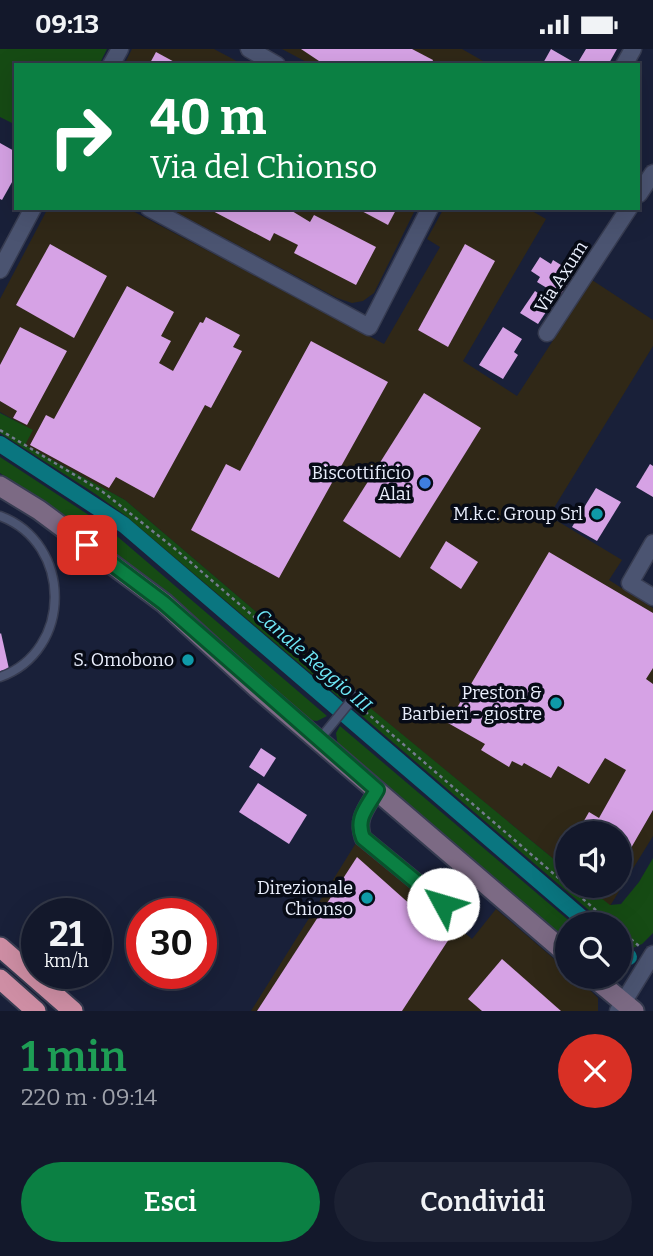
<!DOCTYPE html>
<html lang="it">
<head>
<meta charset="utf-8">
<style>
  body { margin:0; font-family:Bitter,serif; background:#1c2133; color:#f1f3f6; height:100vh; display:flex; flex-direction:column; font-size:26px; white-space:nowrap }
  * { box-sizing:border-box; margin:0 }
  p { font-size:23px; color:#9da0a9 }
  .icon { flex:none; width:38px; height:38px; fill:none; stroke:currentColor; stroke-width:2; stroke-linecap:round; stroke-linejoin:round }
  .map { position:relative; height:962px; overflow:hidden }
  .panel { display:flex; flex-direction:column; background:#13182b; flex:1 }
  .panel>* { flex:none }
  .hud { position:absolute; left:14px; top:14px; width:626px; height:147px; border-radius:0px; box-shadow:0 7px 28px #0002,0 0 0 2px #323747; background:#0b8043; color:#fff; overflow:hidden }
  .tools { position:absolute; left:555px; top:772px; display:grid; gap:14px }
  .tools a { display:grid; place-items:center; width:77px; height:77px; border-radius:50%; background:#13182b; box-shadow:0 7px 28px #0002,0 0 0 2px #323747; font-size:35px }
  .speed { position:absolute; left:21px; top:849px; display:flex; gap:14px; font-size:35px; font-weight:700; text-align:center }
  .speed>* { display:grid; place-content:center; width:91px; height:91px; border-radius:50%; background:#13182b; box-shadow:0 7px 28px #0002,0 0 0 2px #323747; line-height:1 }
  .speed small { font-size:18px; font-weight:400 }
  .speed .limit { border:10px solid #d22; background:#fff; color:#111 }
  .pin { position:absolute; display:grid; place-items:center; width:60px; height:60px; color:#fff; margin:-30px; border-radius:14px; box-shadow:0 4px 10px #0006 }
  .me { position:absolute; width:77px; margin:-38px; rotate:309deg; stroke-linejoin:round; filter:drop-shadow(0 0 5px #0008) }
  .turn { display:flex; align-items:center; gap:24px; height:147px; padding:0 21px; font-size:32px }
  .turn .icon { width:91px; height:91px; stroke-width:2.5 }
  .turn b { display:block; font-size:49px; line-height:60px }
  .round { display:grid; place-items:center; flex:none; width:74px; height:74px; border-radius:37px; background:#1c2133 }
  .head { display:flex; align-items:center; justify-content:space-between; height:119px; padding:0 21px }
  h1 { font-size:42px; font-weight:600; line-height:52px; color:#1e9e55 }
  .primary-button { display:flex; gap:14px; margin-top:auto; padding:14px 21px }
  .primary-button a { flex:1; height:80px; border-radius:42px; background:#0b8043; color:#fff; font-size:28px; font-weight:600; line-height:80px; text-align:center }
  .primary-button a+a { background:#1c2133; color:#f1f3f6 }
  .status { display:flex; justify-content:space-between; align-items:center; height:49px; padding:0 35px; background:#13182b; direction:ltr }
  .status svg { height:19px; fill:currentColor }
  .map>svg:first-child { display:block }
  .industrial { fill:#302817 }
  .green { fill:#164b14 }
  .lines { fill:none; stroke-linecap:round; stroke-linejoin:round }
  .canal { stroke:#0a7680; stroke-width:16 }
  .building { fill:#d6a2e5 }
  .service-casing { stroke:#373c51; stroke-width:11 }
  .minor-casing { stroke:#373c51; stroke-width:19 }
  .secondary-casing { stroke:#373c51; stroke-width:23 }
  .trunk-casing { stroke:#373c51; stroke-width:23 }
  .path { stroke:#757b90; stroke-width:2.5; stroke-dasharray:3.5 3.5; stroke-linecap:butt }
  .service { stroke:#4b5471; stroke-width:8 }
  .minor { stroke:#4b5471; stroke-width:16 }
  .secondary { stroke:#7c6a84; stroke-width:19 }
  .trunk { stroke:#ce8ea4; stroke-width:19 }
  .route-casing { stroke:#07532c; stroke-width:18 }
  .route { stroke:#0b8043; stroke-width:12 }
  .shop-dot { fill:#3f7fe0; stroke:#070b16; stroke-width:2.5 }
  .culture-dot { fill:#0f9aa8; stroke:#070b16; stroke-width:2.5 }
  .labels { text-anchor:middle; stroke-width:7; stroke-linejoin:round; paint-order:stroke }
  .street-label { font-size:18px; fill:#eaeffd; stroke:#070b16 }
  .poi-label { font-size:18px; fill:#eaeffd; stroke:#070b16; text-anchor:end }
  .water-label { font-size:19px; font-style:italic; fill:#6fe8f7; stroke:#070b16 }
</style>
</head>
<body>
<div class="status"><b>09:13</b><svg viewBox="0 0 49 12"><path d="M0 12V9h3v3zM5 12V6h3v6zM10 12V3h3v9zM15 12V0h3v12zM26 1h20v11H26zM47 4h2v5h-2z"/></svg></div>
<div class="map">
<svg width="653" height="962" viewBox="0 0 653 962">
  <rect width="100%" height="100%" fill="#192039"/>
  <g class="industrial">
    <path d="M132 0H214L244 16H124Z"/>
    <path d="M282 0H462L490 16H312Z"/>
    <path d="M48 159H127L384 295 440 198 427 190 444 159H533L532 162 546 170 463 312 517 347 592 231 653 271V297L549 467 622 511 609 531 653 559V787L610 857 586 837 620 836V784H567V821L349 642 125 451 25 396 32 381 0 363V250Z"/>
    <path d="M168 159H416L374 244 363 252 352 254 337 249Z"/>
    <path d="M356 794 472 890 496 860 567 921V928H574L592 943 598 949V962H251Z"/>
  </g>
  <g class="green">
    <path d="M0 0H107L99 16H16V76L0 68Z"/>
    <path d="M0 364 33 381 25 396 125 451 349 642 341 650 126 467 94 444 0 384Z"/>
    <path d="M0 408 104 476 327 667 317 672 309 671 201 575 102 496 0 424Z"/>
    <path d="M363 653 567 821V836L586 837 610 856 621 855 639 833 653 809V884L642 895 633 899 620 887V875H605L354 660Z"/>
    <path d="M340 677 573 875H567V897L338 698 336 684Z"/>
  </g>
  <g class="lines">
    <g class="canal">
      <path d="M0 395 124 476 589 875"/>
      <path d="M620 900 629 908"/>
    </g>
  </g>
  <g class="building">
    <path d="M301 0H412L433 11 431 16H325Z"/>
    <path d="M551 0 577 15 586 0H617L608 16H542Z"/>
    <path d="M156 3 180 16H149Z"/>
    <path d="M0 94 16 103V126L2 151 0 150Z"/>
    <path d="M207 159H287L310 173 314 166 376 198 356 236 294 204 298 196 274 184 270 192Z"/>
    <path d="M356 159H397L388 176Z"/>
    <path d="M50 195 107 227 74 289 16 256Z"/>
    <path d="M465 195 495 212 448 298 418 281Z"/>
    <path d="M540 208 551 215 553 211 574 224 560 247 537 233 540 228 531 222Z"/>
    <path d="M127 237 174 263 161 287 171 292 159 314 173 322 200 273 203 274 206 268 240 286 233 298 242 302 211 359 205 356 154 449 116 428 109 439 30 396 46 366 54 370Z"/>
    <path d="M535 242 552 254 538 275 520 264Z"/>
    <path d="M20 278 67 302 27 376 13 369 17 362 0 352V316Z"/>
    <path d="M503 278 522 290 514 303 518 306 503 330 479 316Z"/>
    <path d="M311 292 388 333 279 529 191 481 226 415 240 422Z"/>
    <path d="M424 344 481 379 400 509 343 472Z"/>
    <path d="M650 415 653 417V448L636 438Z"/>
    <path d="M596 439 621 453 597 492 572 478Z"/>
    <path d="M446 492 478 513 461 540 430 519Z"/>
    <path d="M549 503 653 564V619L646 630 653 635V761L620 818V784H577L589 763 599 769 626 721 605 709 589 735 558 717 551 729 524 714 522 717 512 712 509 718 481 701 485 695 448 674Z"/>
    <path d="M1 584 9 620 0 622V585Z"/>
    <path d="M261 699 276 709 264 728 249 718Z"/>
    <path d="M258 734 307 766 289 795 239 763Z"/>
    <path d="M357 808 449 890 402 962H257Z"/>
    <path d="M502 910 561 962H482L468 950Z"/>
  </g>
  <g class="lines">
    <defs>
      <g id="service">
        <path d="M0 467C73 494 73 602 0 628"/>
        <path d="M319 691 355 647"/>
      </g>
      <g id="minor">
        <path d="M249 0 277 16"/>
        <path d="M111 16 120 0"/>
        <path d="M624 16 633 0"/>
        <path d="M639 145 653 124"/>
        <path d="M149 159 369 278 430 159"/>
        <path d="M0 221 33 159"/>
        <path d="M547 284 629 159"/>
        <path d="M653 494 630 534 653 548"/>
        <path d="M377 741C367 759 356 769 363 789L463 871"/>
        <path d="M618 962 653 905"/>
      </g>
      <g id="secondary">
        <path d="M0 437 39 461 164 554 256 638 567 905"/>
        <path d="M593 928 634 962"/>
      </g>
      <g id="trunk">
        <path d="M0 898 73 962"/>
        <path d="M0 930 36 962"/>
      </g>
    </defs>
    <use href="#service" class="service-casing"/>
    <use href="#minor" class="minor-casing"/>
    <use href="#secondary" class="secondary-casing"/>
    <use href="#trunk" class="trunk-casing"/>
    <g class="path">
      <path d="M0 381 103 443 174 499 344 645"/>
      <path d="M360 658 612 875"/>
      <path d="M620 881 639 897"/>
    </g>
    <use href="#service" class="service"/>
    <use href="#minor" class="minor"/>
    <use href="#secondary" class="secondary"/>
    <use href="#trunk" class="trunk"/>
  </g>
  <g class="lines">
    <defs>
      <path id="route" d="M87 496 164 554 377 741C367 759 355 769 363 789L443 855"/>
    </defs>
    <use href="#route" class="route-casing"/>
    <use href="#route" class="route"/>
  </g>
  <circle class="shop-dot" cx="425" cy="434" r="7"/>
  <g class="culture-dot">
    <circle cx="597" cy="465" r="7"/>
    <circle cx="188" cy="611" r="7"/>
    <circle cx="556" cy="654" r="7"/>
    <circle cx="367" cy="849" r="7"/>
  </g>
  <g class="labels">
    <g class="street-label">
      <text transform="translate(561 228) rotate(-57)" y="6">Via Axum</text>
    </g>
    <g class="poi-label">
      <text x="411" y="430">Biscottificio<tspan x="411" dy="21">Alai</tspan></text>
      <text x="583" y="471">M.k.c. Group Srl</text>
      <text x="174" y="617">S. Omobono</text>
      <text x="542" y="650">Preston &amp;<tspan x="542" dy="21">Barbieri - giostre</tspan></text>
      <text x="353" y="845">Direzionale<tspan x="353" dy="21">Chionso</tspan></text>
    </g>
    <g class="water-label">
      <text transform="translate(314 611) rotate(41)" y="7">Canale Reggio III</text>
    </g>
  </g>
</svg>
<div class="tools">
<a><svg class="icon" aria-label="sound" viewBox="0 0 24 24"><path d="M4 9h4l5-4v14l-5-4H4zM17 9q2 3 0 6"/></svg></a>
<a><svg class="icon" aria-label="search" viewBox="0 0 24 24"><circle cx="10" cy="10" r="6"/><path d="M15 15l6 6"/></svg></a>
</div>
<div class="speed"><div>21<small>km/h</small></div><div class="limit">30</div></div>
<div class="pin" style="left:87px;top:496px;background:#d93025"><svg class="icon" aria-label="arrive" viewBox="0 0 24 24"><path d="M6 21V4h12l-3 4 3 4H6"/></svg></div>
<svg class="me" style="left:443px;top:855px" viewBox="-20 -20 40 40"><circle r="19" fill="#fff"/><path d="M0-13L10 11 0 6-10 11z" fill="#0b8043"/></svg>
<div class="hud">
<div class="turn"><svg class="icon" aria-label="right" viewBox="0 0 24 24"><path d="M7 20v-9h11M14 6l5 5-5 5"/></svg><div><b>40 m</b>Via del Chionso</div></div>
</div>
</div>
<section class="panel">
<div class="head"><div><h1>1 min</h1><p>220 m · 09:14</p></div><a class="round" style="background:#d93025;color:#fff"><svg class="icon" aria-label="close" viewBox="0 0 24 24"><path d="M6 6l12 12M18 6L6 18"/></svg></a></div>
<div class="primary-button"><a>Esci</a><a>Condividi</a></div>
</section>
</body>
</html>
